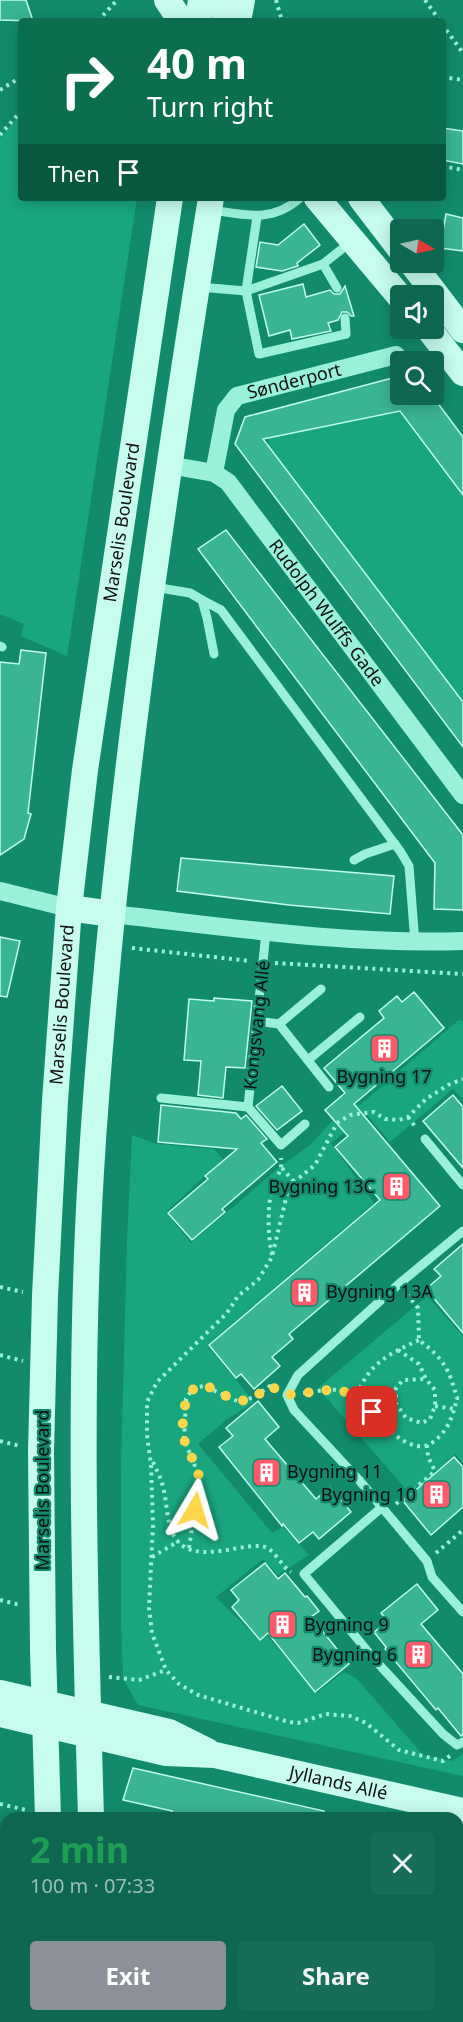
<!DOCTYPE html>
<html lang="en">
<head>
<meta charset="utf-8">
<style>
  body { margin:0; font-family:"Noto Sans",sans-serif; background:#176e58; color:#f1f3f6; height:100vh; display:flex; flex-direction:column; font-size:22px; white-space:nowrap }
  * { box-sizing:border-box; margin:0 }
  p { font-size:20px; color:#9bbeb7 }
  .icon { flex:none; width:33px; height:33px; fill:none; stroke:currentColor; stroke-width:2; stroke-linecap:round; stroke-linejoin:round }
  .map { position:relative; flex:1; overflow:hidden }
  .panel { position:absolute; left:0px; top:1812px; width:464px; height:210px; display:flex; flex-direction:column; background:#0e6851; border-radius:18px 18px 0 0; box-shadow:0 3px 15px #0003 }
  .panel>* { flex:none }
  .guide { position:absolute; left:18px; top:18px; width:428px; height:183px; border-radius:6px; box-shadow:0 3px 15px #0003; background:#0b6e4f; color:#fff; overflow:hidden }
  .needle { width:39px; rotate:99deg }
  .controls { position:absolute; left:390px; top:219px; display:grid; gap:12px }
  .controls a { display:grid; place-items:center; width:54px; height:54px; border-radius:6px; background:#0e6851; box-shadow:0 3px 15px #0003; font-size:30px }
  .pin { position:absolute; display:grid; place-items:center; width:51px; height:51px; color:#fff; margin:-26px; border-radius:12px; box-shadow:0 3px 9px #0006 }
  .me { position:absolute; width:66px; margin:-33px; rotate:7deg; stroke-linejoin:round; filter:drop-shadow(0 0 4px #0008) }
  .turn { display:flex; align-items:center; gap:21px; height:126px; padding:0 30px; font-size:27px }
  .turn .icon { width:78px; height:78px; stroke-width:2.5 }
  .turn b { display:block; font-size:42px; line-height:51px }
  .then { display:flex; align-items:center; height:57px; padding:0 30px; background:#0003; gap:12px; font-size:22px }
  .round { display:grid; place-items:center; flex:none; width:63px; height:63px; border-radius:6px; background:#176e58 }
  .headline { display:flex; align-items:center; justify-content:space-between; height:102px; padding:0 30px }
  h1 { font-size:36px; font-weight:700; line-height:45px; color:#1e9e55 }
  .cta { display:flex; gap:12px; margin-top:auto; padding:12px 30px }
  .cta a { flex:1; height:69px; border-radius:6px; background:#8c9099; color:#fff; font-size:24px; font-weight:700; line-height:69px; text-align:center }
  .cta a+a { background:#176e58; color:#f1f3f6 }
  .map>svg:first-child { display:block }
  .green { fill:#19a67f }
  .building { fill:#3ab594; stroke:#bffcec; stroke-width:1.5 }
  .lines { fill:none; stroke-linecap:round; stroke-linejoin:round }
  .path { stroke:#99f1d9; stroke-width:4; stroke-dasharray:3 4.5; stroke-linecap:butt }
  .lane { stroke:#99f1d9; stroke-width:9 }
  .street { stroke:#99f1d9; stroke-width:18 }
  .secondary { stroke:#c7fcee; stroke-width:26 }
  .route { stroke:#ffd54a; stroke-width:10; stroke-dasharray:0 18 }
  .labels { text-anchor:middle; stroke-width:4.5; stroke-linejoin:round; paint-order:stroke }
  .street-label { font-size:18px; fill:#111; stroke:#128b6c }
  .poi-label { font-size:18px; fill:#111; stroke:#128b6c; text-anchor:end }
</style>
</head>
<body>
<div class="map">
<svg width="463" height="2022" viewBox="0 0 463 2022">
  <rect width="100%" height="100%" fill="#128b6c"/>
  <g class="green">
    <path d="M21 114V198H137L67 656 21 636 24 624 0 614V138Z"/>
    <path d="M400 411 463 495V702L268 446 269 438Z"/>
    <path d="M459 1020 463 1021V1100L453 1089 390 1142 367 1115 331 1143 374 1203 207 1345 254 1402 226 1420 198 1444 272 1533 283 1527 309 1555 278 1575 263 1559 216 1597 259 1640 267 1636 317 1693 343 1672 356 1678 423 1755 452 1761 463 1754V1776L138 1705 123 1679 121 1617V1468L127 1241 132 1135 157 1144 214 1149 223 1159 166 1212 191 1243 276 1170 311 1144 349 1103 360 1105Z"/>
    <path d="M427 1296 463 1336V1463L455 1454 410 1494 318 1388Z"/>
  </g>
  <g class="building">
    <path d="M0 0H26L33 21 0 20Z"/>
    <path d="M442 128 463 131V164L442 160Z"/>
    <path d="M446 214 463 218V251L440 248Z"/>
    <path d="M304 224 320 245 297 263 298 266 282 271 256 267 260 242 278 245Z"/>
    <path d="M303 284 306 297 330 290 334 294H340L345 286 354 316H351L347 312H342L338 320 328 323 331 331 292 339 290 330 269 336 259 295Z"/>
    <path d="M400 376V394H431L463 437V495L400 411 263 439 463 702V747L235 444 245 417Z"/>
    <path d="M226 530 463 835V910L434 909 435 863 198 549Z"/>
    <path d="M21 650 46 653 28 813 31 814 24 839 0 855V662L19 664Z"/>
    <path d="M181 858 394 876 390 914 289 905 177 891Z"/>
    <path d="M0 937 20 941 7 997 0 996Z"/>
    <path d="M414 992 444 1028 354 1104 440 1206 289 1334 293 1339 272 1357 280 1366 254 1389 241 1374 236 1378 209 1345 380 1200 335 1147 348 1136 325 1110 345 1093 324 1068 384 1018 379 1011 397 996 402 1002Z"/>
    <path d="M214 998 252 1001 245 1068 226 1067 223 1098 198 1095 201 1061 184 1060 189 999 214 1001Z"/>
    <path d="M282 1086 302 1111 277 1130 256 1106Z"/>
    <path d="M453 1095 463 1107V1168L423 1121Z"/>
    <path d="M161 1105 236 1113 241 1119 246 1115 267 1139 261 1143 277 1162 222 1209 225 1212 192 1240 168 1213 208 1179 205 1176 237 1149 158 1142Z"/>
    <path d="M463 1244V1333L426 1289 441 1276 434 1269Z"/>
    <path d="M258 1401 279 1427 265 1439 316 1499 330 1487 351 1512 319 1539 313 1532 299 1543 283 1524 282 1526 219 1447 233 1436 226 1428Z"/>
    <path d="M454 1457 463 1467V1507L431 1535 403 1501Z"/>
    <path d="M265 1563 278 1579 285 1573 305 1597 307 1596 319 1611 311 1617 349 1664 315 1692 268 1633 260 1640 232 1607 239 1600 231 1590Z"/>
    <path d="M417 1584 438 1610 421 1624 463 1674V1735L461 1736 438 1708 436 1710 385 1649 386 1647 374 1632 388 1621 381 1613Z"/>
    <path d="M133 1768 324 1811 323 1818H175L172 1811 123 1800Z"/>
  </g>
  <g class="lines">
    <g class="path">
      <path d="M276 0 282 21"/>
      <path d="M425 0 440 21"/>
      <path d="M53 21H54"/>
      <path d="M98 21 117 0"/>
      <path d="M442 24 463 53"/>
      <path d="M442 77 463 80"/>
      <path d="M0 90 21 77"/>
      <path d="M0 135 21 111"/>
      <path d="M442 166 463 170"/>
      <path d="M132 948 250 961"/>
      <path d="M275 963 463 974"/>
      <path d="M408 1117 417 1129"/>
      <path d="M282 1168 294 1182"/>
      <path d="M272 1255C268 1238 267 1206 272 1189 275 1176 283 1173 281 1158"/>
      <path d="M0 1287 23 1292"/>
      <path d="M407 1294 418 1308 419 1340C444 1359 449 1369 457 1398H463"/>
      <path d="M398 1350 419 1364 426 1379 435 1390V1406L430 1419 422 1423 406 1418 396 1403V1388L403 1380 426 1379"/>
      <path d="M0 1355 23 1361"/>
      <path d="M303 1393C319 1391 338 1387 353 1393 358 1395 363 1402 366 1406 380 1421 411 1459 433 1442 448 1431 453 1416 457 1398"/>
      <path d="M357 1395C369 1363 389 1354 419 1340"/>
      <path d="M435 1406 454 1409"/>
      <path d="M0 1441 20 1446"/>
      <path d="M153 1462C156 1469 160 1476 162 1483 167 1499 166 1517 172 1532 187 1568 236 1544 260 1546 275 1547 280 1566 291 1572"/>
      <path d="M396 1504 433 1473 434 1469 428 1457 427 1445"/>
      <path d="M189 1548 199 1481 194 1463 184 1440 186 1399 193 1388 204 1386 237 1401 252 1398 270 1386 276 1389"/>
      <path d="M436 1553 463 1530"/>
      <path d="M152 1557 179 1541"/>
      <path d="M0 1600 20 1605"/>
      <path d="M109 1677 139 1680 166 1670"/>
      <path d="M450 1756 443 1761 399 1750 366 1723 350 1716 326 1714 298 1723 289 1722 198 1695 179 1684 166 1670 152 1633 149 1608 153 1524 151 1465 147 1435V1402L157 1382 227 1313 238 1296 258 1280 272 1257 287 1194 294 1182 315 1165 337 1123 350 1115 374 1112 385 1119 399 1120 408 1117 426 1099 448 1085 463 1079"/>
      <path d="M0 1804 26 1810"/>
      <path d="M0 1917H6"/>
      <path d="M0 1990H6"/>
    </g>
    <g class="lane">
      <path d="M212 210C245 215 272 223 300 198"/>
      <path d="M257 217 246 291 259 354 346 334 345 318"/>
      <path d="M323 264 337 288"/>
      <path d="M199 287 246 291 323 264 352 241"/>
      <path d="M154 587 190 593 202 600 207 618 214 654"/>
      <path d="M202 600 221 610 400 851 409 866 415 943"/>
      <path d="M0 646 2 647"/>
      <path d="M354 860 365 854 395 844"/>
      <path d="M266 932 248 1107 281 1145 305 1124"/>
      <path d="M257 1021 279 1024 329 1087"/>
      <path d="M279 1024 321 989"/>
      <path d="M308 1060 360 1017"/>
      <path d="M161 1098 248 1107"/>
      <path d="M425 1139 463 1185"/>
      <path d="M463 1231 400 1283 298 1375 287 1395 294 1410 359 1480 427 1561 432 1577 463 1612"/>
      <path d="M381 1508 304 1574 374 1659 443 1734 457 1745 463 1742"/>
      <path d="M458 1914 463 1912"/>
      <path d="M359 2022 369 2016"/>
    </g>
    <g class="street">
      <path id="s1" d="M169 465 214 473 228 482 463 795"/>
      <path id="s2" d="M214 473 226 410 237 396 396 355"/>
      <path d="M0 891 69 908"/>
      <path d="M112 914C229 927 346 945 463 941"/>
    </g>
    <g class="secondary">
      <path d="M167 0 181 21"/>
      <path d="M216 0 230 21"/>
      <path d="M198 21 201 0"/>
      <path d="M238 21 242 0"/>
      <path d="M317 198 400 297"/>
      <path d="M361 198 400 249"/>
      <path d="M411 262 463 330"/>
      <path d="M428 328 463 373"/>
      <path d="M69 908 112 914"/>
      <path d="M0 1693 169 1732 207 1751"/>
      <path id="s3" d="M0 1714 166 1753 215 1755 463 1811"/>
      <path id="s4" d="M48 1818 43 1650 41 1451 45 1296 55 1101 69 908 85 770 170 198"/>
      <path d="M91 1818C85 1603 78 1387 91 1172 111 845 159 521 211 198"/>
      <path d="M54 2016V2022"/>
      <path d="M96 2016V2022"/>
    </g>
  </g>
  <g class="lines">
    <path class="route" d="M195 1510C197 1500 200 1488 199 1477 197 1465 189 1454 185 1442 181 1429 182 1404 191 1392 203 1375 222 1398 237 1400 250 1403 260 1393 270 1386L287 1395 329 1390 355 1393 372 1412"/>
  </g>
  <defs>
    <symbol id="building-square" viewBox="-11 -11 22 22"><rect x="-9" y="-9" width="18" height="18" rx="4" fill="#ff596b" stroke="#128b6c"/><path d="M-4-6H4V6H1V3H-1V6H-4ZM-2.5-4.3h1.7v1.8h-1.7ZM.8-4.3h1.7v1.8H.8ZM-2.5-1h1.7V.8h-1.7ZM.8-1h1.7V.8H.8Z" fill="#fff"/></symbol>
  </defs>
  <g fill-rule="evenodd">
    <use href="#building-square" x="368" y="1032" width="33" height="33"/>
    <use href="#building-square" x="380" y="1170" width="33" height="33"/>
    <use href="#building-square" x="288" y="1276" width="33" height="33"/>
    <use href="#building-square" x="250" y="1456" width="33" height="33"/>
    <use href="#building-square" x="420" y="1478" width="33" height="33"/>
    <use href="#building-square" x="266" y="1608" width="33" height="33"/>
    <use href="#building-square" x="402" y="1638" width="33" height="33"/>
  </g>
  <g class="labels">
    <g class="street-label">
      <text dy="6" stroke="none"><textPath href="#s2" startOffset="141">Sønderport</textPath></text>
      <text dy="6" stroke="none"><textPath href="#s4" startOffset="1300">Marselis Boulevard</textPath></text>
      <text dy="6" stroke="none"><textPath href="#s1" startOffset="226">Rudolph Wulffs Gade</textPath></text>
      <text dy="6" stroke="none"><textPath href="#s4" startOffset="814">Marselis Boulevard</textPath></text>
      <text transform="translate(257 1025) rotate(-84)" y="6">Kongsvang Allé</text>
      <text transform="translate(43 1490) rotate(-90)" y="6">Marselis Boulevard</text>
      <text dy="6" stroke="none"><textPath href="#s3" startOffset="346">Jyllands Allé</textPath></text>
    </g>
    <g class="poi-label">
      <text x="384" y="1083" text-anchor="middle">Bygning 17</text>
      <text x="375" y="1193">Bygning 13C</text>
      <text x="326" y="1298" text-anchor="start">Bygning 13A</text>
      <text x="287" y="1478" text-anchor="start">Bygning 11</text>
      <text x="416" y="1501">Bygning 10</text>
      <text x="304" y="1631" text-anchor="start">Bygning 9</text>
      <text x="397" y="1661">Bygning 6</text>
    </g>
  </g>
</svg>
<div class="controls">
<a><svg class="needle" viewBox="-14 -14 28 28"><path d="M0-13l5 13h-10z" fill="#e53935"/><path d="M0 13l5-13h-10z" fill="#9bbeb7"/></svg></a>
<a><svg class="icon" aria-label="sound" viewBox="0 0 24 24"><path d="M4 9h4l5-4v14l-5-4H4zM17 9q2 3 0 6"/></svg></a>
<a><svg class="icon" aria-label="search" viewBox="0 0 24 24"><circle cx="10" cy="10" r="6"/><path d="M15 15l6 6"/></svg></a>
</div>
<div class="pin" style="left:372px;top:1412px;background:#d93025"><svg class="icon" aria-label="arrive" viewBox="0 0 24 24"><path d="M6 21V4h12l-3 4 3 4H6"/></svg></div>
<svg class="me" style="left:195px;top:1510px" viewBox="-20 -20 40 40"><path d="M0-17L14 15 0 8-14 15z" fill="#ffd54a" stroke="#fff" stroke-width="4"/></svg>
<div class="guide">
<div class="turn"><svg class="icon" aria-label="right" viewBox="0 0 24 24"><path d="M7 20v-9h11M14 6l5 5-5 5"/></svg><div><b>40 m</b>Turn right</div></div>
<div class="then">Then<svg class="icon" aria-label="arrive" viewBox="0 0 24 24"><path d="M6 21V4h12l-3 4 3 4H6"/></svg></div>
</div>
<section class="panel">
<div class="headline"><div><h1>2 min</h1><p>100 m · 07:33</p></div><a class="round"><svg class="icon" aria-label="close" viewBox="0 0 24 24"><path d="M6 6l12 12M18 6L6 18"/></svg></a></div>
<div class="cta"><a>Exit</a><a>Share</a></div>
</section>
</div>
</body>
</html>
